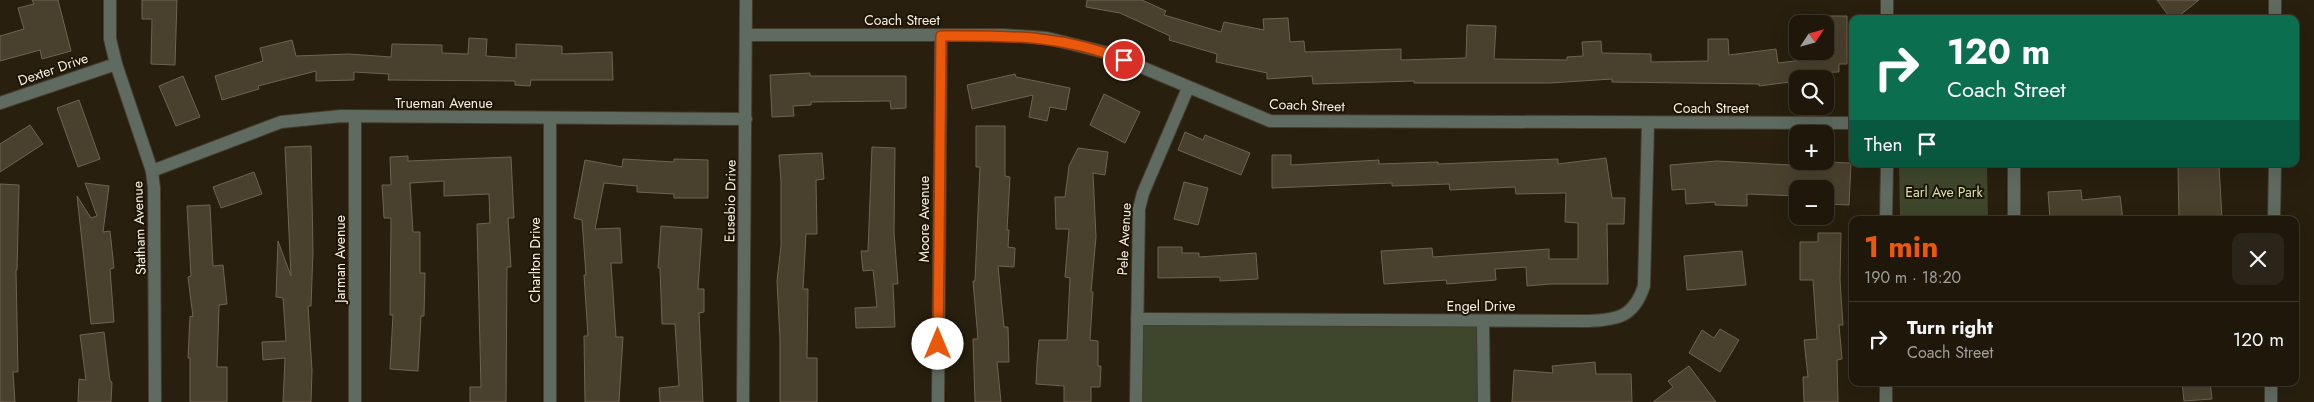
<!DOCTYPE html>
<html lang="en">
<head>
<meta charset="utf-8">
<style>
  body { margin:0; font-family:Jost,sans-serif; background:#2b2418; color:#f1f3f6; height:100vh; display:flex; flex-direction:column; font-size:19px; white-space:nowrap }
  * { box-sizing:border-box; margin:0 }
  p { font-size:16px; color:#a19f9c }
  .icon { flex:none; width:28px; height:28px; fill:none; stroke:currentColor; stroke-width:2; stroke-linecap:round; stroke-linejoin:round }
  .map { position:relative; flex:1; overflow:hidden }
  .panel { position:absolute; left:1849px; top:216px; width:450px; height:170px; display:flex; flex-direction:column; background:#1e170a; border-radius:10px; box-shadow:0 5px 20px #0002,0 0 0 1px #3c362b }
  .panel>* { flex:none }
  .top-card { position:absolute; left:1849px; top:15px; width:450px; height:152px; border-radius:10px; box-shadow:0 5px 20px #0002,0 0 0 1px #3c362b; background:#0b6e4f; color:#fff; overflow:hidden }
  .needle { width:32px; rotate:54deg }
  .controls { position:absolute; left:1789px; top:15px; display:grid; gap:10px }
  .controls a { display:grid; place-items:center; width:45px; height:45px; border-radius:10px; background:#1e170a; box-shadow:0 5px 20px #0002,0 0 0 1px #3c362b; font-size:25px }
  .pin { position:absolute; display:grid; place-items:center; width:42px; height:42px; color:#fff; margin:-21px; border:2px solid #fff; border-radius:50%; box-shadow:0 1px 5px #0007 }
  .me { position:absolute; width:55px; margin:-28px; rotate:0deg; stroke-linejoin:round; filter:drop-shadow(0 0 4px #0008) }
  .turn { display:flex; align-items:center; gap:18px; height:105px; padding:0 15px; font-size:22px }
  .turn .icon { width:65px; height:65px; stroke-width:2.5 }
  .turn b { display:block; font-size:35px; line-height:42px }
  .then { display:flex; align-items:center; height:48px; padding:0 15px; background:#0003; gap:10px; font-size:19px }
  .round { display:grid; place-items:center; flex:none; width:52px; height:52px; border-radius:10px; background:#2b2418 }
  .headline { display:flex; align-items:center; justify-content:space-between; height:85px; padding:0 15px }
  h1 { font-size:30px; font-weight:700; line-height:38px; color:#ea580c }
  ul { padding:0; list-style:none }
  li { display:flex; align-items:center; gap:15px; height:75px; padding:0 15px; border-top:1px solid #3c362b }
  li div { flex:1 }
  li b { display:block; font-size:19px }
  li em { font-style:normal }
  .map>svg:first-child { display:block }
  .green { fill:#3e462c }
  .building { fill:#4a402e; stroke:#6f6451 }
  .lines { fill:none; stroke-linecap:round; stroke-linejoin:round }
  .minor-casing { stroke:#453c2c; stroke-width:14 }
  .minor { stroke:#5f6b61; stroke-width:12 }
  .route-casing { stroke:#983908; stroke-width:12 }
  .route { stroke:#ea580c; stroke-width:9 }
  .labels { text-anchor:middle; stroke-width:4; stroke-linejoin:round; paint-order:stroke }
  .street-label { font-size:14px; fill:#f6f0e5; stroke:#1e1505 }
  .park-label { font-size:14px; fill:#d1e3ac; stroke:#1e1505 }
</style>
</head>
<body>
<div class="map">
<svg width="2314" height="402" viewBox="0 0 2314 402">
  <rect width="100%" height="100%" fill="#281f0e"/>
  <g class="green">
    <path d="M1899 164H1987L1988 220H1900Z"/>
    <path d="M1137 319 1483 321 1484 402H1136Z"/>
  </g>
  <g class="building">
    <path d="M32 0H58L71 51 42 59 40 50 0 61V36L24 29 18 8 34 4Z"/>
    <path d="M142 0H177L175 65 151 64 152 19H142Z"/>
    <path d="M1087 0H1142L1166 11 1164 15 1221 32 1224 22 1264 30 1263 19 1288 18 1290 42 1304 41 1305 52 1401 49V60L1466 58 1467 25 1496 26 1494 59 1567 60V57L1583 56 1582 42 1601 41 1602 53 1651 54V62L1708 61V39H1728L1729 55 1776 49 1778 63 1819 58 1818 51H1825V16H1847V64H1839V72L1798 73V81L1759 86V84L1612 82V79L1550 83H1414V81L1313 84 1312 76 1267 79V73L1216 62 1217 54 1169 40 1170 36 1120 13 1086 7Z"/>
    <path d="M2157 0H2199L2175 19H2171Z"/>
    <path d="M469 38 487 39 486 56 516 58V44L562 46V54L612 52 613 80H531L530 86 515 85V81L388 80 389 74 354 72V80L316 81V71L258 86 259 89 222 100 215 76 263 61 260 48 292 40 296 56 349 54 391 57 392 44 442 45V53L468 54Z"/>
    <path d="M810 73V76H906V108L891 109 890 101 811 102V105L793 106 794 116 772 117 770 75Z"/>
    <path d="M1015 74 1016 77 1070 88 1066 110 1050 107 1047 121 1029 117 1033 95 972 109 967 85Z"/>
    <path d="M183 76 200 117 176 126 159 86Z"/>
    <path d="M1104 94 1140 112 1125 143 1090 125Z"/>
    <path d="M79 100 100 159 78 167 57 108Z"/>
    <path d="M30 125 43 144 0 172V144Z"/>
    <path d="M976 126H1005V176L1010 177 1007 230H1009L1008 247 1015 248 1014 267 998 266 1004 327H1008L1009 362H997L1001 402H975L973 339H978L973 281H975L980 167H976Z"/>
    <path d="M1185 132 1203 140 1205 135 1250 153 1241 175 1178 150Z"/>
    <path d="M311 146 313 251 311 306H308L312 370 311 402H283L285 358 263 360 262 342 286 341 283 298 276 297 278 241 291 276 285 147Z"/>
    <path d="M872 147 895 148 894 232 898 284H893L895 327 856 328 855 308 877 307 873 270 863 271 861 251H868Z"/>
    <path d="M1078 148 1108 152 1105 175 1093 173 1096 237 1091 292H1093L1090 340 1098 341V366H1101L1100 387H1091V402H1064V386L1036 384 1037 363 1039 340H1067L1070 278 1065 277 1069 229H1056L1055 197H1065L1069 166Z"/>
    <path d="M822 153 824 179 816 180 817 234H806L803 289H808L807 358H817V402H780V339L777 281 781 246V182L779 155Z"/>
    <path d="M1272 155H1291V165L1379 160V164L1438 162V164L1558 159V164L1606 158 1612 198H1625L1624 224H1607L1608 284H1550L1527 286 1526 267 1495 269 1496 280 1447 284 1446 280 1384 284 1381 251 1432 248 1433 257 1549 249V259H1578V223L1565 222 1566 193 1516 194 1515 187 1450 190 1449 184 1392 186V183L1272 188Z"/>
    <path d="M408 156V161L511 157 514 218H508L511 267H507L506 402H470V387H481L477 224 490 223 489 194 444 196V181L410 183 413 232H420V273H425L424 316H421L418 371 390 369 393 315H390L391 218H384L382 185H391L390 157Z"/>
    <path d="M623 159 674 162V159L708 160V198H674V194L637 192V186L604 183 595 229 620 228 622 263H611L616 337H623L619 402H585L584 336H588L584 275H586L582 220 574 218 585 160 622 167Z"/>
    <path d="M1717 161 1826 167V162L1851 163 1849 205 1825 204V189H1798V196L1747 194V206L1715 205V202L1686 204 1685 189 1672 190 1670 165Z"/>
    <path d="M2219 165 2222 220H2179L2178 167Z"/>
    <path d="M254 172 262 194 221 208 213 187Z"/>
    <path d="M1184 182 1208 188 1198 225 1174 219Z"/>
    <path d="M85 183 109 186 103 232 110 231 114 268 110 269 114 322 91 324 77 196 91 218 97 216Z"/>
    <path d="M0 184 19 185 17 270H16L18 372H13L15 402H0Z"/>
    <path d="M2081 190 2082 200 2120 196 2123 220H2050L2048 192Z"/>
    <path d="M210 205 213 266 223 265 227 304 219 305 217 367H227V402H190V358H188L190 316 193 317 188 277 191 276 187 206Z"/>
    <path d="M661 226 702 229 698 289H704V312L699 313 703 402H660L659 388 679 386 675 324H662L660 268H658Z"/>
    <path d="M1818 233H1841L1840 280 1843 325H1839L1842 359 1837 360 1838 402H1804L1803 377H1808L1804 340 1817 339 1813 280H1800V242H1818Z"/>
    <path d="M1158 247H1182V253H1199V257L1256 253 1258 279 1220 281V277L1158 278Z"/>
    <path d="M1742 251 1746 285 1687 290 1684 256Z"/>
    <path d="M1720 329 1739 340 1720 372 1689 353 1702 330 1714 338Z"/>
    <path d="M104 332 110 381 112 382 111 402H78L79 379 86 380 80 335Z"/>
    <path d="M1595 362 1596 374H1631L1632 402H1512L1514 370 1553 373 1552 366Z"/>
    <path d="M1689 366 1716 402H1653L1673 387 1668 381Z"/>
    <path d="M2182 382H2210L2212 399 2184 401Z"/>
  </g>
  <g class="lines">
    <defs>
      <g id="minor">
        <path d="M110 0V39L116 64 152 171 154 188 155 402"/>
        <path d="M1887 19V0"/>
        <path d="M2275 19V0"/>
        <path d="M746 35H1004L1047 38 1108 53 1270 121 1852 123"/>
        <path d="M0 103 116 64"/>
        <path d="M355 117V402"/>
        <path d="M152 171 281 122 341 116 746 119"/>
        <path d="M1886 220 1887 164"/>
        <path d="M2014 220V164"/>
        <path d="M2274 220 2275 164"/>
        <path d="M1137 319 1588 321C1617 320 1634 317 1644 286L1648 123"/>
        <path d="M1483 321 1484 402"/>
        <path d="M550 402V119"/>
        <path d="M743 402 746 0"/>
        <path d="M938 402 941 35"/>
        <path d="M1136 402 1139 209 1143 193 1188 88"/>
        <path d="M1886 402V382"/>
        <path d="M2271 402V382"/>
      </g>
    </defs>
    <use href="#minor" class="minor-casing"/>
    <use href="#minor" class="minor"/>
  </g>
  <g class="lines">
    <defs>
      <path id="route" d="M938 344 941 36C1006 36 1062 34 1124 60"/>
    </defs>
    <use href="#route" class="route-casing"/>
    <use href="#route" class="route"/>
  </g>
  <g class="labels">
    <g class="street-label">
      <text x="902" y="25">Coach Street</text>
      <text transform="translate(53 69) rotate(-19)" y="5">Dexter Drive</text>
      <text x="444" y="108">Trueman Avenue</text>
      <text transform="translate(1307 105) rotate(2)" y="5">Coach Street</text>
      <text x="1711" y="113">Coach Street</text>
      <text transform="translate(730 201) rotate(-89)" y="5">Eusebio Drive</text>
      <text transform="translate(924 219) rotate(-90)" y="5">Moore Avenue</text>
      <text transform="translate(139 228) rotate(-92)" y="5">Statham Avenue</text>
      <text transform="translate(1124 239) rotate(-87)" y="5">Pele Avenue</text>
      <text transform="translate(340 259) rotate(-90)" y="5">Jarman Avenue</text>
      <text transform="translate(535 260) rotate(-90)" y="5">Charlton Drive</text>
      <text x="1481" y="311">Engel Drive</text>
    </g>
    <g class="park-label">
      <text x="1944" y="197">Earl Ave Park</text>
    </g>
  </g>
</svg>
<div class="controls">
<a><svg class="needle" viewBox="-14 -14 28 28"><path d="M0-13l5 13h-10z" fill="#e53935"/><path d="M0 13l5-13h-10z" fill="#a19f9c"/></svg></a>
<a><svg class="icon" aria-label="search" viewBox="0 0 24 24"><circle cx="10" cy="10" r="6"/><path d="M15 15l6 6"/></svg></a>
<a>+</a>
<a>−</a>
</div>
<div class="pin" style="left:1124px;top:60px;background:#d93025"><svg class="icon" aria-label="arrive" viewBox="0 0 24 24"><path d="M6 21V4h12l-3 4 3 4H6"/></svg></div>
<svg class="me" style="left:938px;top:344px" viewBox="-20 -20 40 40"><circle r="19" fill="#fff"/><path d="M0-13L10 11 0 6-10 11z" fill="#ea580c"/></svg>
<div class="top-card">
<div class="turn"><svg class="icon" aria-label="right" viewBox="0 0 24 24"><path d="M7 20v-9h11M14 6l5 5-5 5"/></svg><div><b>120 m</b>Coach Street</div></div>
<div class="then">Then<svg class="icon" aria-label="arrive" viewBox="0 0 24 24"><path d="M6 21V4h12l-3 4 3 4H6"/></svg></div>
</div>
<section class="panel">
<div class="headline"><div><h1>1 min</h1><p>190 m · 18:20</p></div><a class="round"><svg class="icon" aria-label="close" viewBox="0 0 24 24"><path d="M6 6l12 12M18 6L6 18"/></svg></a></div>
<ul>
<li><svg class="icon" aria-label="right" viewBox="0 0 24 24"><path d="M7 20v-9h11M14 6l5 5-5 5"/></svg><div><b>Turn right</b><p>Coach Street</p></div><em>120 m</em></li>
</ul>
</section>
</div>
</body>
</html>
